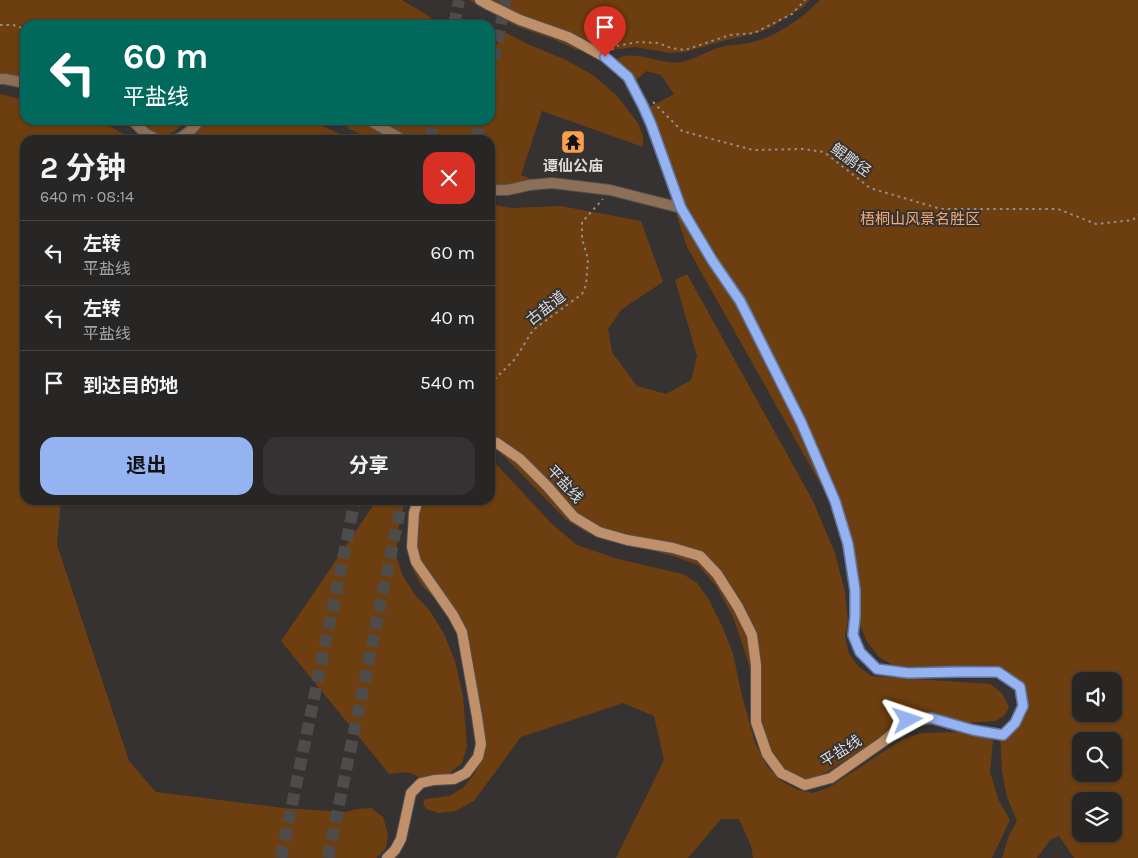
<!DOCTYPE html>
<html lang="zh">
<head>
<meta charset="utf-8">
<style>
  body { margin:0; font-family:Karla,"Noto Sans SC",sans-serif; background:#343232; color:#f1f3f6; height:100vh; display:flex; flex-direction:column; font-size:19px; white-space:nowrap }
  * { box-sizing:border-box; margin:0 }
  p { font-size:16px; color:#a5a5a7 }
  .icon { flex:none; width:28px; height:28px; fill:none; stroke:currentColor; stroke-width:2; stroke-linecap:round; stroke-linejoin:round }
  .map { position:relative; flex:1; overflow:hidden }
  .sheet { position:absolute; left:20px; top:135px; width:475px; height:370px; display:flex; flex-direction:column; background:#282625; border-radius:15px; box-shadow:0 1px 4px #0004,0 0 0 1px #444342 }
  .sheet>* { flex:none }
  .banner { position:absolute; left:20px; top:20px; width:475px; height:105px; border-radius:15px; box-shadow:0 1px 4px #0004,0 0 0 1px #444342; background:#00695c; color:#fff; overflow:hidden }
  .fabs { position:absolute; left:1072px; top:672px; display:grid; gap:10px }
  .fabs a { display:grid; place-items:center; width:50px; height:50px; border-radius:10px; background:#282625; box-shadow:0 1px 4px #0004,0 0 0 1px #444342; font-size:25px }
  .pin { position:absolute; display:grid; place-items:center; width:42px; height:42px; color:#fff; margin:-51px -21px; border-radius:50% 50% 50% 0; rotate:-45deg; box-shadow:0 0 5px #0007 }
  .pin .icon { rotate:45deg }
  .me { position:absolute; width:55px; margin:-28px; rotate:85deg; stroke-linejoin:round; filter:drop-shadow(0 0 4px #0008) }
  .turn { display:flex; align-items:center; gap:18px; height:105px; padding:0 20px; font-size:22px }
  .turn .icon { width:65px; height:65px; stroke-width:2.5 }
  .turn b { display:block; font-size:35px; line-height:42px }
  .round { display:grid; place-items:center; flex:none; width:52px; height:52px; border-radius:15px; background:#343232 }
  .headline { display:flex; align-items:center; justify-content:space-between; height:85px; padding:0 20px }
  h1 { font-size:30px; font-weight:700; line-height:38px }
  .primary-button { display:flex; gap:10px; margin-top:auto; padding:10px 20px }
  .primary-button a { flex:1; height:58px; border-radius:15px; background:#95b2f1; color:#111; font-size:20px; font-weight:700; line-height:58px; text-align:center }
  .primary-button a+a { background:#343232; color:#f1f3f6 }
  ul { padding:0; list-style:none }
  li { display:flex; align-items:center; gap:15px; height:65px; padding:0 20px; border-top:1px solid #444342 }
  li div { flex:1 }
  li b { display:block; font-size:19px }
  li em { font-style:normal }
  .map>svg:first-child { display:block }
  .green { fill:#6d3e0f; fill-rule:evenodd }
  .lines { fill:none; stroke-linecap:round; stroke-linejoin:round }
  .primary-tunnel { stroke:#4e4c4b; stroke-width:12; stroke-dasharray:12 6; stroke-linecap:butt }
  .street-casing { stroke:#535150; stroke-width:12 }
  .secondary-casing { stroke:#535150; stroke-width:12 }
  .path { stroke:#918f8e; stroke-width:2; stroke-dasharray:2.5 4; stroke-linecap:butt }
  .street { stroke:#8d6f58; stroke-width:10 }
  .secondary { stroke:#bf906a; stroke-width:10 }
  .route-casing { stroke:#61749d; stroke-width:12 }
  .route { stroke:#95b2f1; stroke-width:9 }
  .labels { text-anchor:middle; stroke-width:4; stroke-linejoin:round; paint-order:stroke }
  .street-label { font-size:15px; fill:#dedddc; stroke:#353231 }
  .poi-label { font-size:15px; font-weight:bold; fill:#dedddc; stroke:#353231 }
  .park-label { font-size:15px; fill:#f5ac70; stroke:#353231 }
</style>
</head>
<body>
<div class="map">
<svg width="1138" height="858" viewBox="0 0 1138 858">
  <rect width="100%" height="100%" fill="#353231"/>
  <g class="green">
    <path d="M0 0H402L429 16 438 25H25V88L0 82Z"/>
    <path d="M469 0H810L803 7 773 26 761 32 723 41 685 52 670 53 636 47 611 50 599 43H587L577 50 553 39 518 27 482 8Z"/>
    <path d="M820 0H1138V858H1074L1059 836 1050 840 1037 858H1002L1009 835 1017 821 1007 797 1002 771 1000 732 1015 726 1020 698 1009 680 995 671 895 666 879 657 866 640 859 622 846 543 826 494 687 247 677 216 674 193 646 109 674 94 661 75 647 71 631 84 607 65C612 62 616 59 621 57 641 51 662 66 682 62 693 60 704 53 714 49 725 45 737 45 748 43 773 39 803 18 820 0ZM1081 681H1114V714H1081ZM1081 741H1114V774H1081ZM1081 801H1114V834H1081Z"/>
    <path d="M506 33 530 45 564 59 593 75 617 96 638 123 643 136V147L542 111 521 175 545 184C525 193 513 198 490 194V140H372L347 128 350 120H490V52Z"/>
    <path d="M0 94 25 100V120H99L127 136 131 140H25V500H61L57 545 129 761 156 792 283 808 346 812 357 809 371 808 383 817 388 834 386 848 376 858H0Z"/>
    <path d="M125 120H187C182 124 177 130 172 133 156 142 138 130 125 120Z"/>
    <path d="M204 120H310L353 140H183Z"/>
    <path d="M490 204 512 208 561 206 641 221 663 282 622 309 608 329 612 352 637 386 666 394 691 380 697 356 675 280 687 274 813 501 835 553 845 592 848 620 845 636 849 654 858 666 871 676 990 684 1002 693 1009 707 1005 715 996 721 903 727 887 733 827 772 810 779 799 777 783 768 774 756 767 740 747 658 733 617 716 586 698 565 676 557 588 533 566 520 500 452 490 448Z"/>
    <path d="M490 462 496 464 552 524 577 545 618 559 683 574 697 583 708 598 722 626 733 653 741 692 755 743 767 766 780 780 796 789 812 793 828 788 903 739 922 733 994 731 990 772 999 801 1010 820 992 858H753L751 846 739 819H721L688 858H616L664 760 654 716 623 703 521 737 474 801 456 811 439 813 426 809 423 803 425 799 449 796 463 788 475 773 481 752 466 652 454 625 438 601 422 586 412 568 409 546 420 500H490Z"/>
    <path d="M377 500H405L397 535V559L403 576 415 595 430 611 444 634 455 661 463 696 467 747 462 763 450 773 436 782 425 784C414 770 406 772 389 774L281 641Z"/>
  </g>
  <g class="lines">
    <g class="primary-tunnel">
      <path d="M454 25 459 0"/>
      <path d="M490 77 506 0"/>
      <path d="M430 140 434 120"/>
      <path d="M477 140 481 120"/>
      <path d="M281 858 355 500"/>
      <path d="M328 858 402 500"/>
    </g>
    <defs>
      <g id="street">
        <path d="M0 79H5L25 83"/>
        <path d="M132 120 146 134 159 140"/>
        <path d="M369 120 403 140"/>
        <path d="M176 140C186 136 193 128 200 120"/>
        <path d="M490 188 493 190H507L530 185 552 183 610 190 681 208"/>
      </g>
      <g id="secondary">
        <path d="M480 0 487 4 520 20 568 37 605 57 628 77 643 105 651 124 681 208 712 260 741 301 801 422 835 501 848 544 855 590V617L853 635 860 652 877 669 908 673 958 671 998 672 1020 687 1023 706 1015 723 1003 735 973 730 931 718 908 720 884 741 831 778 805 785 781 773 767 754 756 722V665L752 635 738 607 717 574 700 556 673 548 627 540 599 532 574 517 547 486 520 459 497 443 490 442"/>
        <path d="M387 858 395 850 401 839 411 793 421 783 434 780 454 779 466 773 478 757 481 744 477 717 462 632 453 615 416 562 412 547 414 513 418 500"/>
      </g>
    </defs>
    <use href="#street" class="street-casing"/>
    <use href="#secondary" class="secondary-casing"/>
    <g class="path">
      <path d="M0 25H13L25 29"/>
      <path d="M612 50 616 46 638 42 658 43 671 48 685 50 730 35 754 33 792 14 805 0"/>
      <path d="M653 102 682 131 753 150 803 149 824 152 870 188 941 209H1058L1096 224 1133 220 1138 215"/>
      <path d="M490 384 515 359 533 330 582 294 586 285 588 259 582 239V222L603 199"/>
    </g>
    <use href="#street" class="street"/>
    <use href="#secondary" class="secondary"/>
  </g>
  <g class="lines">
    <defs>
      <path id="route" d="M605 57 628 77 643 106 651 124 681 208 712 260 740 301 801 422 835 501 848 544 855 590V617L853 635 860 652 877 669 908 673 958 672H998L1020 687 1023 706 1015 723 1003 735 973 730 931 718 908 720"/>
    </defs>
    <use href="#route" class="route-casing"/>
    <use href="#route" class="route"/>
  </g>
  <defs>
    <symbol id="temple-square" viewBox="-11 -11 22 22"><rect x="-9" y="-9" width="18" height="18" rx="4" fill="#fa9f4e" stroke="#353231"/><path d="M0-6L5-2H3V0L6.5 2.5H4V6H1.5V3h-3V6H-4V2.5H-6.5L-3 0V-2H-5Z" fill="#111"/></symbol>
  </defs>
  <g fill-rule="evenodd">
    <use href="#temple-square" x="559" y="128" width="28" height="28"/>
  </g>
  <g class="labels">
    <g class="street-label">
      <text transform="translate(851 160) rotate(36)" y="5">鲲鹏径</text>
      <text transform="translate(546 308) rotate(-38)" y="5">古盐道</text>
      <text transform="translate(565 484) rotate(47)" y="5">平盐线</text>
      <text transform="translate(841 751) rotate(-32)" y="5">平盐线</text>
    </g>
    <g class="poi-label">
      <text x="573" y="171">谭仙公庙</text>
    </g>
    <g class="park-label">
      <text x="920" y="224">梧桐山风景名胜区</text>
    </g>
  </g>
</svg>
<div class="fabs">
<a><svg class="icon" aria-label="sound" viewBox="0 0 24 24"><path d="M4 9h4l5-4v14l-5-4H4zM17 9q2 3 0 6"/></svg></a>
<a><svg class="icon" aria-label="search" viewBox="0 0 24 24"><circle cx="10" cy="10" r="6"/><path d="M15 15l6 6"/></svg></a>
<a><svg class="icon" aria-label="layers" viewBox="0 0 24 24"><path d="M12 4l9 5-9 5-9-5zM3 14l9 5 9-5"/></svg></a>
</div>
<div class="pin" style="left:605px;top:57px;background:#d93025"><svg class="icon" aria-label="arrive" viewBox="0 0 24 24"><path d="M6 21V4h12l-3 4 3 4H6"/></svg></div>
<svg class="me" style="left:908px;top:720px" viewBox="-20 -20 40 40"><path d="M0-17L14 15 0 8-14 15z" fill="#95b2f1" stroke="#fff" stroke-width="4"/></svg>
<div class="banner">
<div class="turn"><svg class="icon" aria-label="left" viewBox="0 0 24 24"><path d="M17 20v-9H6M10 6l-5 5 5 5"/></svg><div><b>60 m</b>平盐线</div></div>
</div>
<section class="sheet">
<div class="headline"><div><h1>2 分钟</h1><p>640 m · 08:14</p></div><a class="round" style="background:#d93025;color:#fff"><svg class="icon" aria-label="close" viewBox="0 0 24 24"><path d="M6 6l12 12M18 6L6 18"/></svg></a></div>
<ul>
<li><svg class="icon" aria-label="left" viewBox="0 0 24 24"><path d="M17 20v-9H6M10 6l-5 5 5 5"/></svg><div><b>左转</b><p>平盐线</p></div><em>60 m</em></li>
<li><svg class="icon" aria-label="left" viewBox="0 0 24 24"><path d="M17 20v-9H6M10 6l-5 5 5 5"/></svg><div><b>左转</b><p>平盐线</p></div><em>40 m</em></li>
<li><svg class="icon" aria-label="arrive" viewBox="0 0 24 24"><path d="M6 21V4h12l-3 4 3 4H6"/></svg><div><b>到达目的地</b></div><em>540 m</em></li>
</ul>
<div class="primary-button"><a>退出</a><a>分享</a></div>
</section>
</div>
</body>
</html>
